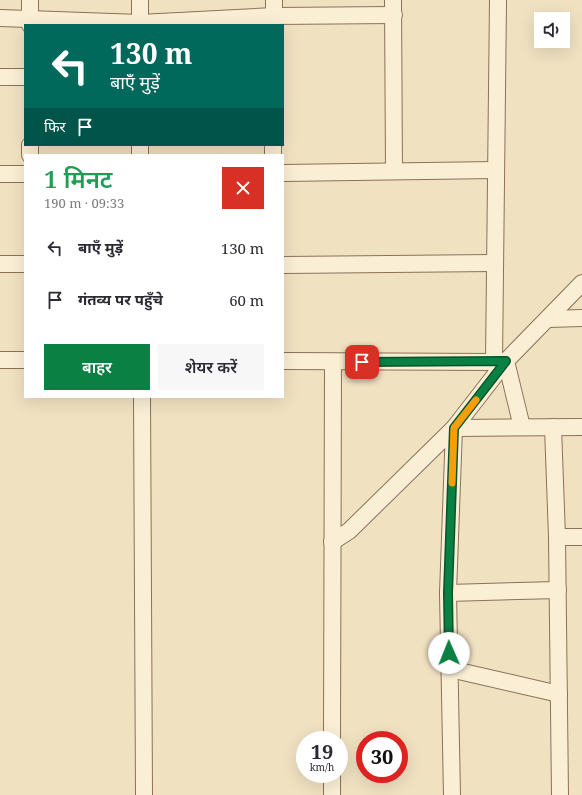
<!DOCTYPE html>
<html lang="hi">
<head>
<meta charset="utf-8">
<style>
  body { margin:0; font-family:"Noto Serif","Noto Sans Devanagari",serif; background:#f7f7f7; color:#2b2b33; height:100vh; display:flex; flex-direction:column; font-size:15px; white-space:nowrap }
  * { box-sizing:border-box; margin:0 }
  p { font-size:13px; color:#7c7c81 }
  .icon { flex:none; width:22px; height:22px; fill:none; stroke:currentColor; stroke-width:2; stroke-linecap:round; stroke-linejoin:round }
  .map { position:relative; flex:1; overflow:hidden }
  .details { position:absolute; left:24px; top:154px; width:260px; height:244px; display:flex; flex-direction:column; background:#fff; border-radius:0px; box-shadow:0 4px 16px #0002 }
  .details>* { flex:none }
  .top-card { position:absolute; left:24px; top:24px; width:260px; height:122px; border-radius:0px; box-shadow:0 4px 16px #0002; background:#00695c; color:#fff; overflow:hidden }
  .buttons { position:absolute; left:534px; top:12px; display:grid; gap:8px }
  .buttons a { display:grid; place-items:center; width:36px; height:36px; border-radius:0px; background:#fff; box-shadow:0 4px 16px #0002; font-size:20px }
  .speed { position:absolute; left:296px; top:731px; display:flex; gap:8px; font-size:20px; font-weight:700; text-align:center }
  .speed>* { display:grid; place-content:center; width:52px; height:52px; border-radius:50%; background:#fff; box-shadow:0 4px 16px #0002; line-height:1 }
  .speed small { font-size:10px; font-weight:400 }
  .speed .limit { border:6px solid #d22; background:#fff; color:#111 }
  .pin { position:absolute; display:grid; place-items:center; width:34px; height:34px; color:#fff; margin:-17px; border-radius:8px; box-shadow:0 2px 6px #0006 }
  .me { position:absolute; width:44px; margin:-22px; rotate:359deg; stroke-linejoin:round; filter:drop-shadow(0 0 3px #0008) }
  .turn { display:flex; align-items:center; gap:14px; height:84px; padding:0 20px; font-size:18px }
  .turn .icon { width:52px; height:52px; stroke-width:2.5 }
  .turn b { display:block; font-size:28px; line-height:34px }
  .then { display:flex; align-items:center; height:38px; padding:0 20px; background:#0003; gap:8px; font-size:15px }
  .round { display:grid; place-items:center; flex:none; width:42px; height:42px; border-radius:0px; background:#f7f7f7 }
  .headline { display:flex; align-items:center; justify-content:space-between; height:68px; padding:0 20px }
  h1 { font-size:24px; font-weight:600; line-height:30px; color:#1e9e55 }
  .primary-button { display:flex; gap:8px; margin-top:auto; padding:8px 20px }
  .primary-button a { flex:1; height:46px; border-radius:0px; background:#0b8043; color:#fff; font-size:16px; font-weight:600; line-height:46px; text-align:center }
  .primary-button a+a { background:#f7f7f7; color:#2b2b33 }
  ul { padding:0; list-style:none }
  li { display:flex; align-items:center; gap:12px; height:52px; padding:0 20px }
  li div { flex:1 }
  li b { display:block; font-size:15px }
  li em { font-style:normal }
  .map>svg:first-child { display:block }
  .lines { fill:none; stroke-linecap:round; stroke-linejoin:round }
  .street-casing { stroke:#8a7258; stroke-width:18 }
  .street { stroke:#faefd5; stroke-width:16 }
  .route-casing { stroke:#07532c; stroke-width:10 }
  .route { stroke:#0b8043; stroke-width:7 }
  .slow { stroke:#f59e0b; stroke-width:7 }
</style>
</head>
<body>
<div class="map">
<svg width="582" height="795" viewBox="0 0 582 795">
  <rect width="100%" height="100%" fill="#f0e1c1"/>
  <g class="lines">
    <defs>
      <g id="street">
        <path d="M30 0V25"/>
        <path d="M140 0V25"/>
        <path d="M274 0V16"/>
        <path d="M393 0 394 171"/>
        <path d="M498 0 494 362 506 361 522 427"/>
        <path d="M0 18 140 23 274 16 394 15"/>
        <path d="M0 77H25"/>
        <path d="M30 145V155"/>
        <path d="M140 145V155"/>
        <path d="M273 145V155"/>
        <path d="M283 173 496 170"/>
        <path d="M0 174H25"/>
        <path d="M0 264H25"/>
        <path d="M283 265 495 263"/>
        <path d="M548 319 582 318"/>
        <path d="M0 360H25"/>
        <path d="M283 361 494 362"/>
        <path d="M142 397 144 795"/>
        <path d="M553 427 557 537 560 795"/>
        <path d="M557 537H582"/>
        <path d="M332 542 349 531 454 428 582 427"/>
        <path d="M448 593 558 590"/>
        <path d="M450 669 559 694"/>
        <path d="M332 740 333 362"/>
        <path d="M332 774V795"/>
        <path d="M452 795 448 593 454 428 506 361 582 283"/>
      </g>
    </defs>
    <use href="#street" class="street-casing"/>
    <use href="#street" class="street"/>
  </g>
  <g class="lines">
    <defs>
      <path id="route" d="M362 362 506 361 454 428 448 593 449 653"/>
    </defs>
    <use href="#route" class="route-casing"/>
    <use href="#route" class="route"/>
    <path class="slow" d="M452 483 454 428 476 400"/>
  </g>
</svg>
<div class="buttons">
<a><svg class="icon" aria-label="sound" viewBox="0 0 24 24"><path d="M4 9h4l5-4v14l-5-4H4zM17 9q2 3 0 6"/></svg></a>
</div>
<div class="speed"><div>19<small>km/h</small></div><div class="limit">30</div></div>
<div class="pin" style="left:362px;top:362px;background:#d93025"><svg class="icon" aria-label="arrive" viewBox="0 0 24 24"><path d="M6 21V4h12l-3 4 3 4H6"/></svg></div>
<svg class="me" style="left:449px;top:653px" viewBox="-20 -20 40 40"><circle r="19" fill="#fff"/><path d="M0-13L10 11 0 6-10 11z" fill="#0b8043"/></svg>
<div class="top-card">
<div class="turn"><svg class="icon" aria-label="left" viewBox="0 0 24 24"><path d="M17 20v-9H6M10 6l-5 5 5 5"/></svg><div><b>130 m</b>बाएँ मुड़ें</div></div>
<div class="then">फिर<svg class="icon" aria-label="arrive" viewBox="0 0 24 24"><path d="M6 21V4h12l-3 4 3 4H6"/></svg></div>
</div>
<section class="details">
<div class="headline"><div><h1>1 मिनट</h1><p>190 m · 09:33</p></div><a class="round" style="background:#d93025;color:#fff"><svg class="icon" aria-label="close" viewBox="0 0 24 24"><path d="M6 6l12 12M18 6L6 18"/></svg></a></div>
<ul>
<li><svg class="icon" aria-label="left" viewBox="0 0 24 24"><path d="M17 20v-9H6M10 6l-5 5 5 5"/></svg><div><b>बाएँ मुड़ें</b></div><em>130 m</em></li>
<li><svg class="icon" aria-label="arrive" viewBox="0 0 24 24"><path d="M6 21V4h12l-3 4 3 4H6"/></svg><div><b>गंतव्य पर पहुँचे</b></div><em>60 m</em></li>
</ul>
<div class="primary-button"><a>बाहर</a><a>शेयर करें</a></div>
</section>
</div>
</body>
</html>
